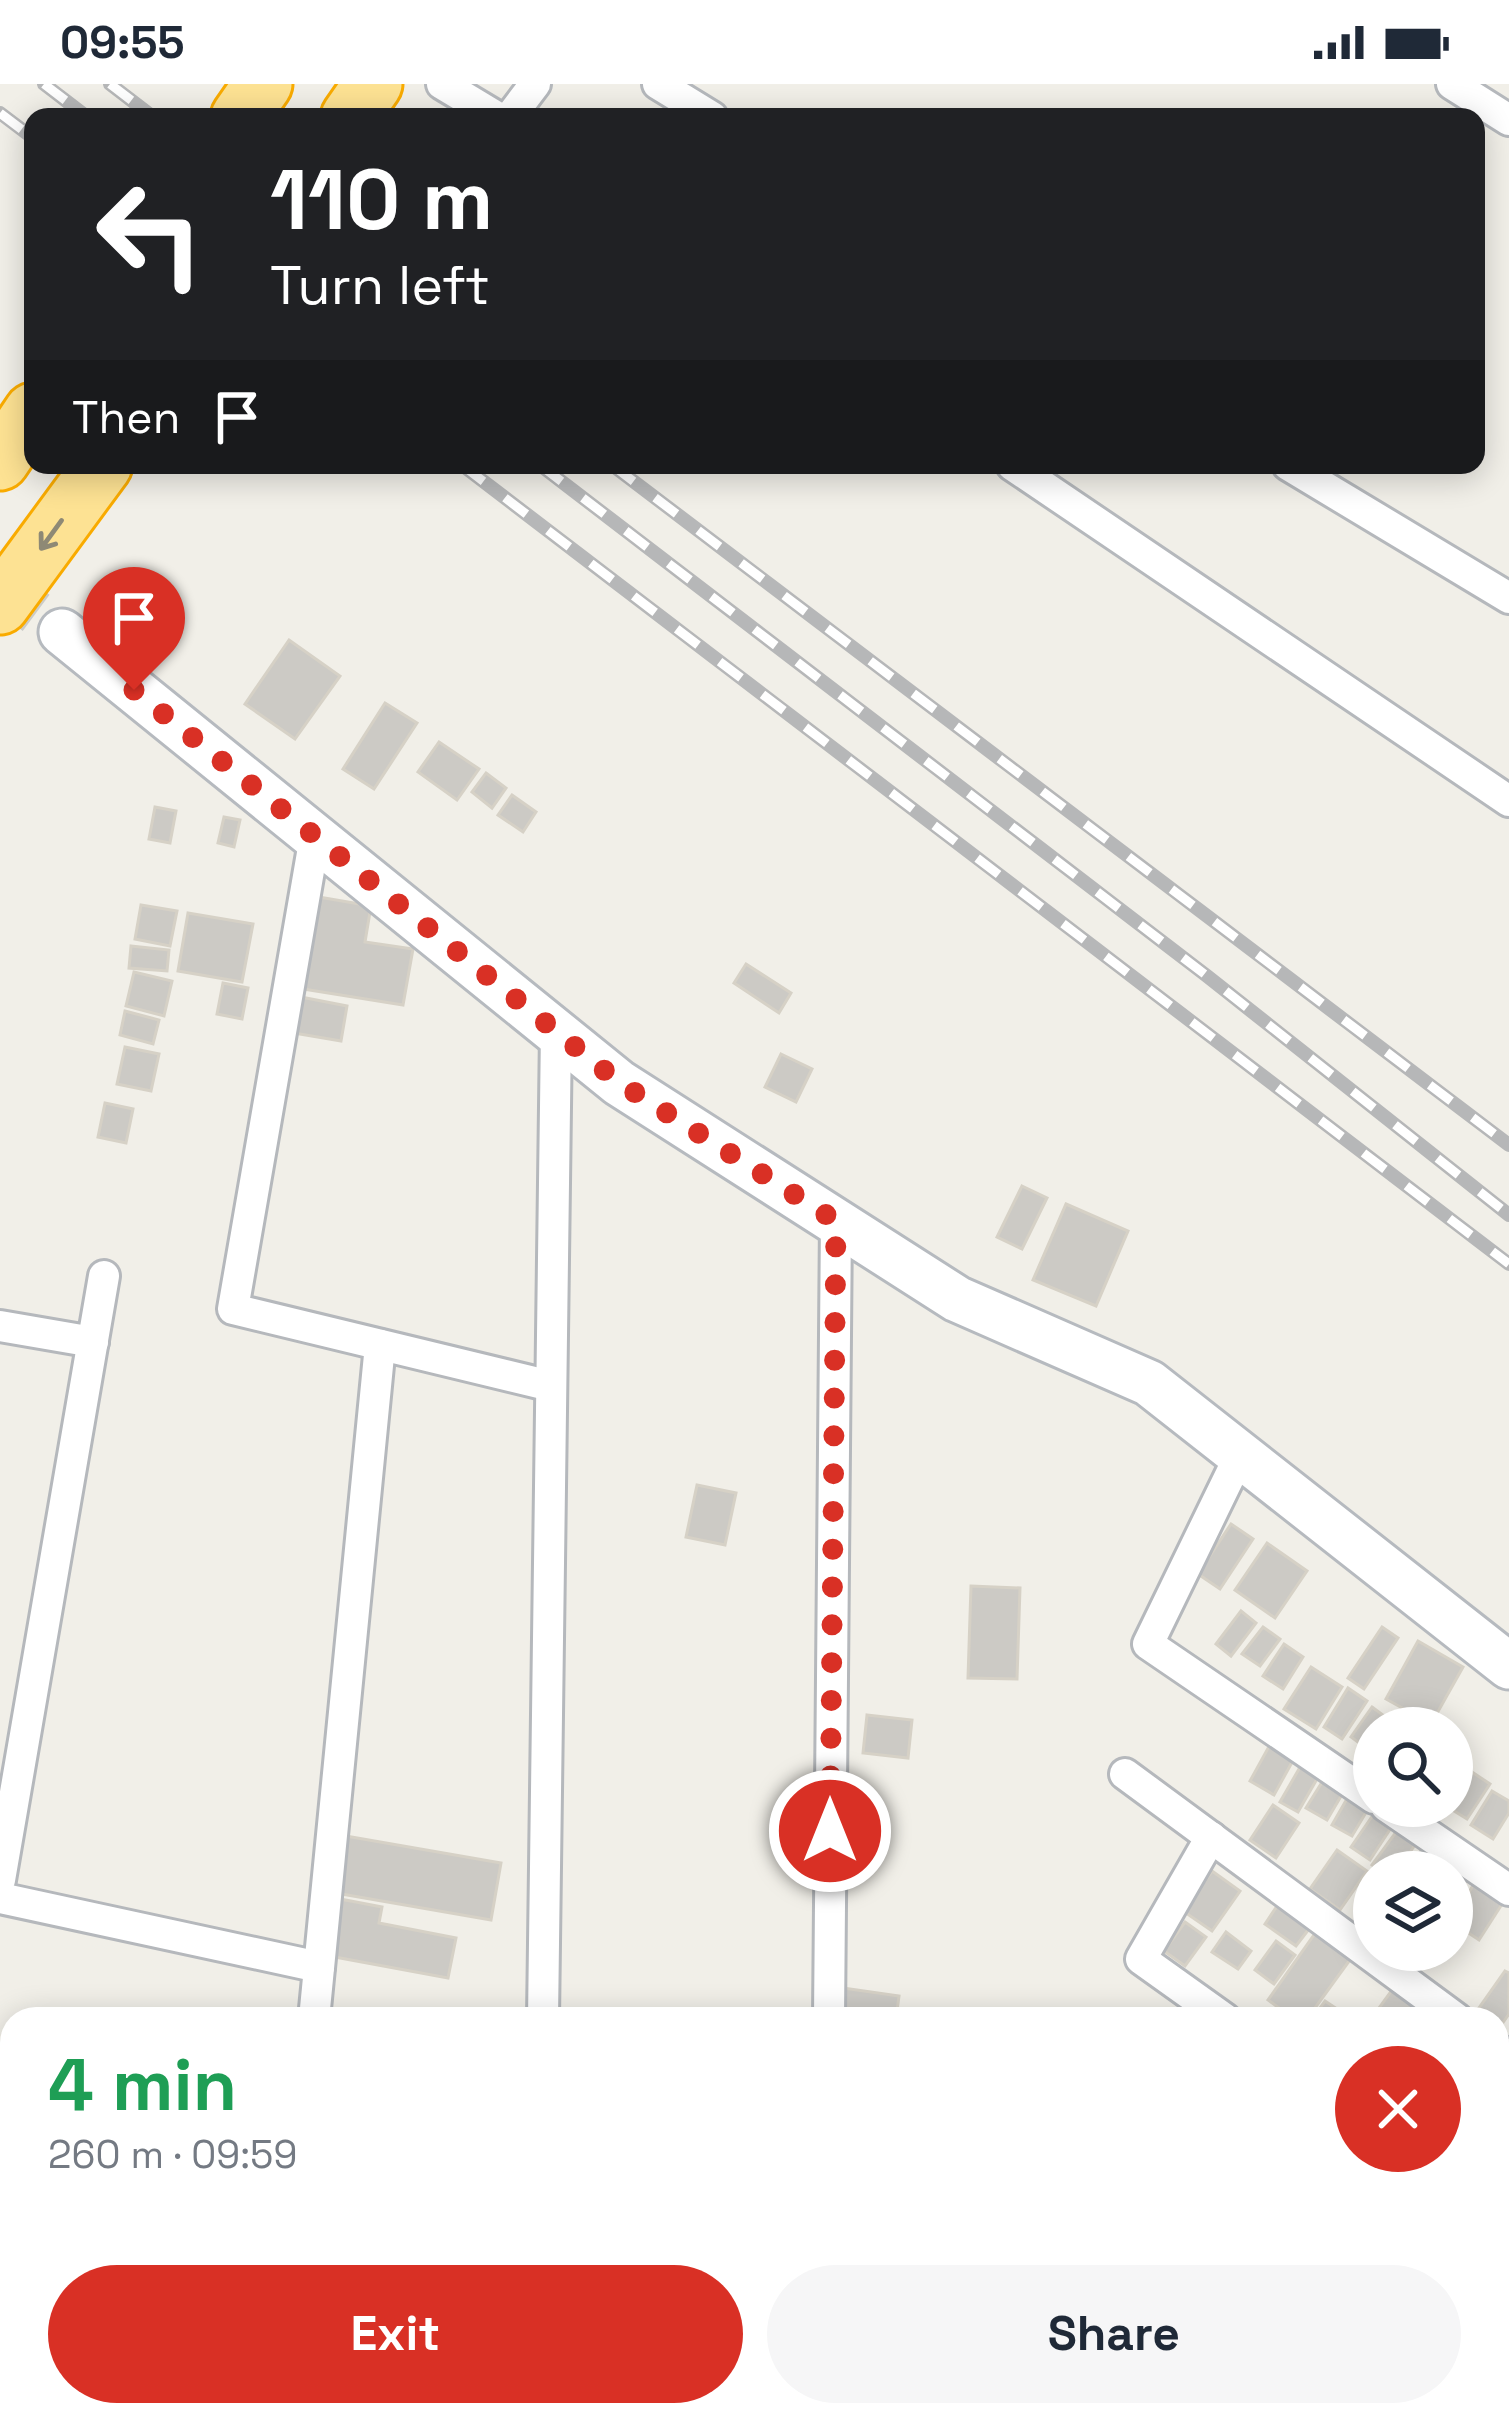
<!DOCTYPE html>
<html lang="en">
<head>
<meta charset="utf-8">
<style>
  body { margin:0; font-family:"Space Grotesk",sans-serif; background:#f6f6f7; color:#1f2937; height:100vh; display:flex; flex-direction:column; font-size:45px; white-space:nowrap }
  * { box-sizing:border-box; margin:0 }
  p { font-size:39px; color:#747a83 }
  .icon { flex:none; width:66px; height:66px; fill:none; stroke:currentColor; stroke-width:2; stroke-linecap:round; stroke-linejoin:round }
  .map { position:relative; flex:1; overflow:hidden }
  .details { position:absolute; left:0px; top:1923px; width:1509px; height:420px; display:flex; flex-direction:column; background:#fff; border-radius:36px 36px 0 0; box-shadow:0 6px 30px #0003 }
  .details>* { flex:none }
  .top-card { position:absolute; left:24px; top:24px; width:1461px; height:366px; border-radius:24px; box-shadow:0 6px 30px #0003; background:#202124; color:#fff; overflow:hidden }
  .controls { position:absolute; left:1353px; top:1623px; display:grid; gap:24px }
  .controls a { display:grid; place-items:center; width:120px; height:120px; border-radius:50%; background:#fff; box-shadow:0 6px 30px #0003; font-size:60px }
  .pin { position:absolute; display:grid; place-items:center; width:102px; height:102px; color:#fff; margin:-123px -51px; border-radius:50% 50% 50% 0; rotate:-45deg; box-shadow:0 0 12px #0007 }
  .pin .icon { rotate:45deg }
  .me { position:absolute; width:132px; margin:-66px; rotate:0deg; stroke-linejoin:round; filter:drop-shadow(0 0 9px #0008) }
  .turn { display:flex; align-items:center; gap:42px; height:252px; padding:0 48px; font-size:54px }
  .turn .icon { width:156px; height:156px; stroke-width:2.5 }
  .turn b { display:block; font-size:84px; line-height:102px }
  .then { display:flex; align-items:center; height:114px; padding:0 48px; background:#0003; gap:24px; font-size:45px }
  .round { display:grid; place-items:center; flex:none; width:126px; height:126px; border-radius:63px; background:#f6f6f7 }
  .summary { display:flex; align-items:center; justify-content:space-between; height:204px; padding:0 48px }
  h1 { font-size:72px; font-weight:800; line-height:90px; color:#1e9e55 }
  .cta { display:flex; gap:24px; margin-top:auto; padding:24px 48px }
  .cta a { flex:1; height:138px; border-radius:72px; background:#d93025; color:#fff; font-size:48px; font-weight:800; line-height:138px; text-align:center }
  .cta a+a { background:#f6f6f7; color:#1f2937 }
  .status { display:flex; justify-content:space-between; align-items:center; height:84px; padding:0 60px; background:#fff; direction:ltr }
  .status svg { height:33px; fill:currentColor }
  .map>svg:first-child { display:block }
  .building { fill:#cccac5; stroke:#d6d1c6; stroke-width:3 }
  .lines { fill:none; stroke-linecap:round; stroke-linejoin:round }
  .secondary-tunnel { stroke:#ccccc8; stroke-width:45; stroke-dasharray:45 22; stroke-linecap:butt }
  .street-casing { stroke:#b5b8bc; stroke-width:36 }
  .secondary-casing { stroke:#b6babf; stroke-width:51 }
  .highway-casing { stroke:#f9ab00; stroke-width:63 }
  .street { stroke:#fff; stroke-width:30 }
  .secondary { stroke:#fff; stroke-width:45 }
  .highway { stroke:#fde293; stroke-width:57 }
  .rail-casing { stroke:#b6b7b8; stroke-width:14 }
  .rail { stroke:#fff; stroke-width:9; stroke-dasharray:27; stroke-linecap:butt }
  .oneway { stroke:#8e8975 }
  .route { stroke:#d93025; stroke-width:21; stroke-dasharray:0 37.8 }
</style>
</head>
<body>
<div class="status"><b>09:55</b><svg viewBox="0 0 49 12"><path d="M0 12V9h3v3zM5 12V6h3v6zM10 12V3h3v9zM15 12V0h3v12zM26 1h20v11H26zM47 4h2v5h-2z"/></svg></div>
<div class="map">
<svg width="1509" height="2343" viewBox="0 0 1509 2343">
  <rect width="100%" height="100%" fill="#f1efe8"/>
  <g class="building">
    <path d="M289 556 340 592 295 655 245 620Z"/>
    <path d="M385 619 417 639 374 705 343 685Z"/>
    <path d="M439 658 479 685 457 716 418 688Z"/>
    <path d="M486 689 506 704 492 724 472 708Z"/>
    <path d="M512 711 536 728 523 748 498 731Z"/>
    <path d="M155 723 176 727 170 759 149 755Z"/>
    <path d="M224 733 240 736 234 763 218 759Z"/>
    <path d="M313 812 371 822 365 858 413 865 403 921 297 904Z"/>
    <path d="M141 821 177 827 170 862 135 855Z"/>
    <path d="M188 829 253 840 242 898 178 887Z"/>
    <path d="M131 862 169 866 167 887 129 884Z"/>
    <path d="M746 880 791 909 779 929 734 899Z"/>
    <path d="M134 888 172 897 164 932 126 922Z"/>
    <path d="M223 899 248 904 242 935 217 930Z"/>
    <path d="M301 913 347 922 341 957 294 949Z"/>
    <path d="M125 927 159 936 153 960 120 951Z"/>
    <path d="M125 963 159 970 151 1007 117 1000Z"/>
    <path d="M781 970 812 985 796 1018 765 1003Z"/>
    <path d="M105 1019 133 1025 126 1059 98 1053Z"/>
    <path d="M1022 1102 1047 1114 1022 1165 997 1153Z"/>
    <path d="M1066 1120 1128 1147 1096 1222 1033 1196Z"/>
    <path d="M697 1401 736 1409 725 1461 686 1453Z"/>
    <path d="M1231 1440 1253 1455 1220 1505 1198 1490Z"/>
    <path d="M1267 1459 1307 1487 1275 1534 1235 1506Z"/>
    <path d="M971 1502 1020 1504 1017 1595 968 1594Z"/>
    <path d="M1241 1527 1256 1539 1231 1572 1216 1560Z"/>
    <path d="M1263 1543 1280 1555 1260 1582 1242 1570Z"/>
    <path d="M1382 1543 1398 1554 1364 1605 1348 1594Z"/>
    <path d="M1418 1557 1463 1583 1431 1640 1386 1615Z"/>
    <path d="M1284 1560 1303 1573 1283 1605 1263 1592Z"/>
    <path d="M1311 1583 1342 1603 1316 1645 1284 1625Z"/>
    <path d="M1348 1604 1367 1617 1342 1655 1324 1643Z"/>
    <path d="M1372 1623 1387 1634 1380 1644H1374V1653L1366 1664 1351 1653Z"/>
    <path d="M867 1631 912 1636 908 1674 863 1669Z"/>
    <path d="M1272 1657 1296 1671 1274 1711 1250 1697Z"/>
    <path d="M1303 1678 1321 1688 1298 1728 1280 1718Z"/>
    <path d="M1469 1686 1490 1700 1467 1735 1446 1722H1452V1712Z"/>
    <path d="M1324 1695 1344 1707 1327 1736 1306 1724Z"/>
    <path d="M1492 1707 1509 1717V1729L1493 1755 1471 1741Z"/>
    <path d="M1348 1713 1368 1725 1352 1752 1332 1741Z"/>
    <path d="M1273 1721 1299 1739 1276 1774 1250 1756Z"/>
    <path d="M1373 1731 1391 1744 1370 1776 1351 1763Z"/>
    <path d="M1396 1748 1415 1761 1396 1788H1382L1372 1781Z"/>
    <path d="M340 1751 501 1779 491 1836 330 1808Z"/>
    <path d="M1424 1762 1440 1774 1430 1788H1407Z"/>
    <path d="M1337 1766 1367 1787 1340 1826 1310 1805Z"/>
    <path d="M1446 1780 1468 1793 1452 1820V1788H1441Z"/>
    <path d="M1212 1787 1240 1807 1212 1847 1183 1827Z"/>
    <path d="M1475 1798 1504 1817 1479 1856 1452 1838Z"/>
    <path d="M335 1814 382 1823 379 1839 456 1854 448 1894 324 1871Z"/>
    <path d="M1277 1822 1309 1845 1296 1862 1265 1840Z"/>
    <path d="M1185 1838 1206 1853 1185 1882 1164 1867Z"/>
    <path d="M1226 1848 1251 1867 1238 1885 1212 1868Z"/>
    <path d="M1316 1848 1352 1873 1307 1935H1294L1268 1916Z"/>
    <path d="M1276 1857 1295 1871 1274 1900 1255 1886Z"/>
    <path d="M1505 1887 1509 1889V1930L1502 1940 1479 1924Z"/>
    <path d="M843 1904 899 1912 896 1935H838Z"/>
    <path d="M1392 1906 1422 1928 1418 1935H1371Z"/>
    <path d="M1325 1917 1346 1931 1344 1935H1312Z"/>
    <path d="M1509 2060V2102L1497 2094V2077Z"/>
    <path d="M1497 2151 1509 2160V2187L1497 2203Z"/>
    <path d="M1497 2216 1509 2225V2260L1497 2277Z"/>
    <path d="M1334 2331H1345L1365 2339 1364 2343H1329Z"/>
    <path d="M1457 2331H1481L1474 2343 1452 2340Z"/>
  </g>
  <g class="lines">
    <path class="secondary-tunnel" d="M0 502 62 548"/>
    <defs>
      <g id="street">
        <path d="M442 0 497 33"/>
        <path d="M658 0 712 33"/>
        <path d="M1452 0 1509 36"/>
        <path d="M510 33 535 0"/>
        <path d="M1012 381 1509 717"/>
        <path d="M1288 381 1509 514"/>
        <path d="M315 752 233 1225 551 1302"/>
        <path d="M0 1242 93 1258"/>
        <path d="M1240 1371 1148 1560 1374 1714"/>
        <path d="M1125 1690 1457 1935"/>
        <path d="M1386 1722 1509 1806"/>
        <path d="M1211 1753 1141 1875 1225 1935"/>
        <path d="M0 1796 104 1192"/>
        <path d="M0 1814 319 1883"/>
        <path d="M314 1935 380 1261"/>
        <path d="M543 1935 556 947"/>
        <path d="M829 1935 836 1137"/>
        <path d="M1497 1965 1509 1974"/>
        <path d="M0 2091 12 2094"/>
        <path d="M1497 2128 1509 2136"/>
        <path d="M0 2258 12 2259"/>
        <path d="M1497 2313 1509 2322"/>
        <path d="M825 2331 901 2334 930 2343"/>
        <path d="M178 2343 180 2331"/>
        <path d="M279 2343V2331"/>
        <path d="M538 2343V2331"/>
      </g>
      <path id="secondary" d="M62 548 619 999 957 1215 1149 1299 1509 1582"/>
      <g id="highway">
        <path d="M240 33 263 0"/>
        <path d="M350 33 373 0"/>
        <path d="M0 377 33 328"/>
        <path d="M0 521 103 381"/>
      </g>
    </defs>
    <use href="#street" class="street-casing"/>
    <use href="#secondary" class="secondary-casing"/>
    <use href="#highway" class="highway-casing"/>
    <use href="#street" class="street"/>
    <use href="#secondary" class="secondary"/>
    <use href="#highway" class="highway"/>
    <defs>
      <g id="rail">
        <path d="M44 0 87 33"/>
        <path d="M110 0 153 33"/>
        <path d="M0 29 33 54"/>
        <path d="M462 381 1509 1180"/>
        <path d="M540 381 1207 892 1509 1131"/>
        <path d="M612 381 1509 1061"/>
      </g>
    </defs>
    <use href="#rail" class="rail-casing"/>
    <use href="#rail" class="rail"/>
  </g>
  <defs><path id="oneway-shaft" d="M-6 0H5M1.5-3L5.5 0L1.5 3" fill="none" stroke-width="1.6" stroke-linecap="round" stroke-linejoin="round" transform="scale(3)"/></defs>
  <use class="oneway" href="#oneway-shaft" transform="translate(51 451) rotate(126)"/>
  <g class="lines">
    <path class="route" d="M134 606 620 999 836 1137 830 1747"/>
  </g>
</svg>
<div class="controls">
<a><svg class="icon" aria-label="search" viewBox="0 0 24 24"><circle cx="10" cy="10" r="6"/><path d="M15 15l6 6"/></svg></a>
<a><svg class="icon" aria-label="layers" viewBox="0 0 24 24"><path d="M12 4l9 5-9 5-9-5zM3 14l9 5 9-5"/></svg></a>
</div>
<div class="pin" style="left:134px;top:606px;background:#d93025"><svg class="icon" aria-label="arrive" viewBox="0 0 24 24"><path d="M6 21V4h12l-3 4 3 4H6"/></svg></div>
<svg class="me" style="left:830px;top:1747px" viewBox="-20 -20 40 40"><circle r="17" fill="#d93025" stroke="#fff" stroke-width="3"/><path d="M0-11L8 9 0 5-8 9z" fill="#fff"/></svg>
<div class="top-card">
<div class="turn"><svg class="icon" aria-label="left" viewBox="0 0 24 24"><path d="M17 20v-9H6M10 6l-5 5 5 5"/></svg><div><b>110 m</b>Turn left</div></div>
<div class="then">Then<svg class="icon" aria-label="arrive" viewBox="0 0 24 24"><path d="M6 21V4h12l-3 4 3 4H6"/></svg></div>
</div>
<section class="details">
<div class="summary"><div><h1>4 min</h1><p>260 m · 09:59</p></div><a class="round" style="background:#d93025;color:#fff"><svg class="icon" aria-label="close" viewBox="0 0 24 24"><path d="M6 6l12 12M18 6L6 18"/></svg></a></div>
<div class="cta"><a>Exit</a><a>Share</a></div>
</section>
</div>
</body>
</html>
